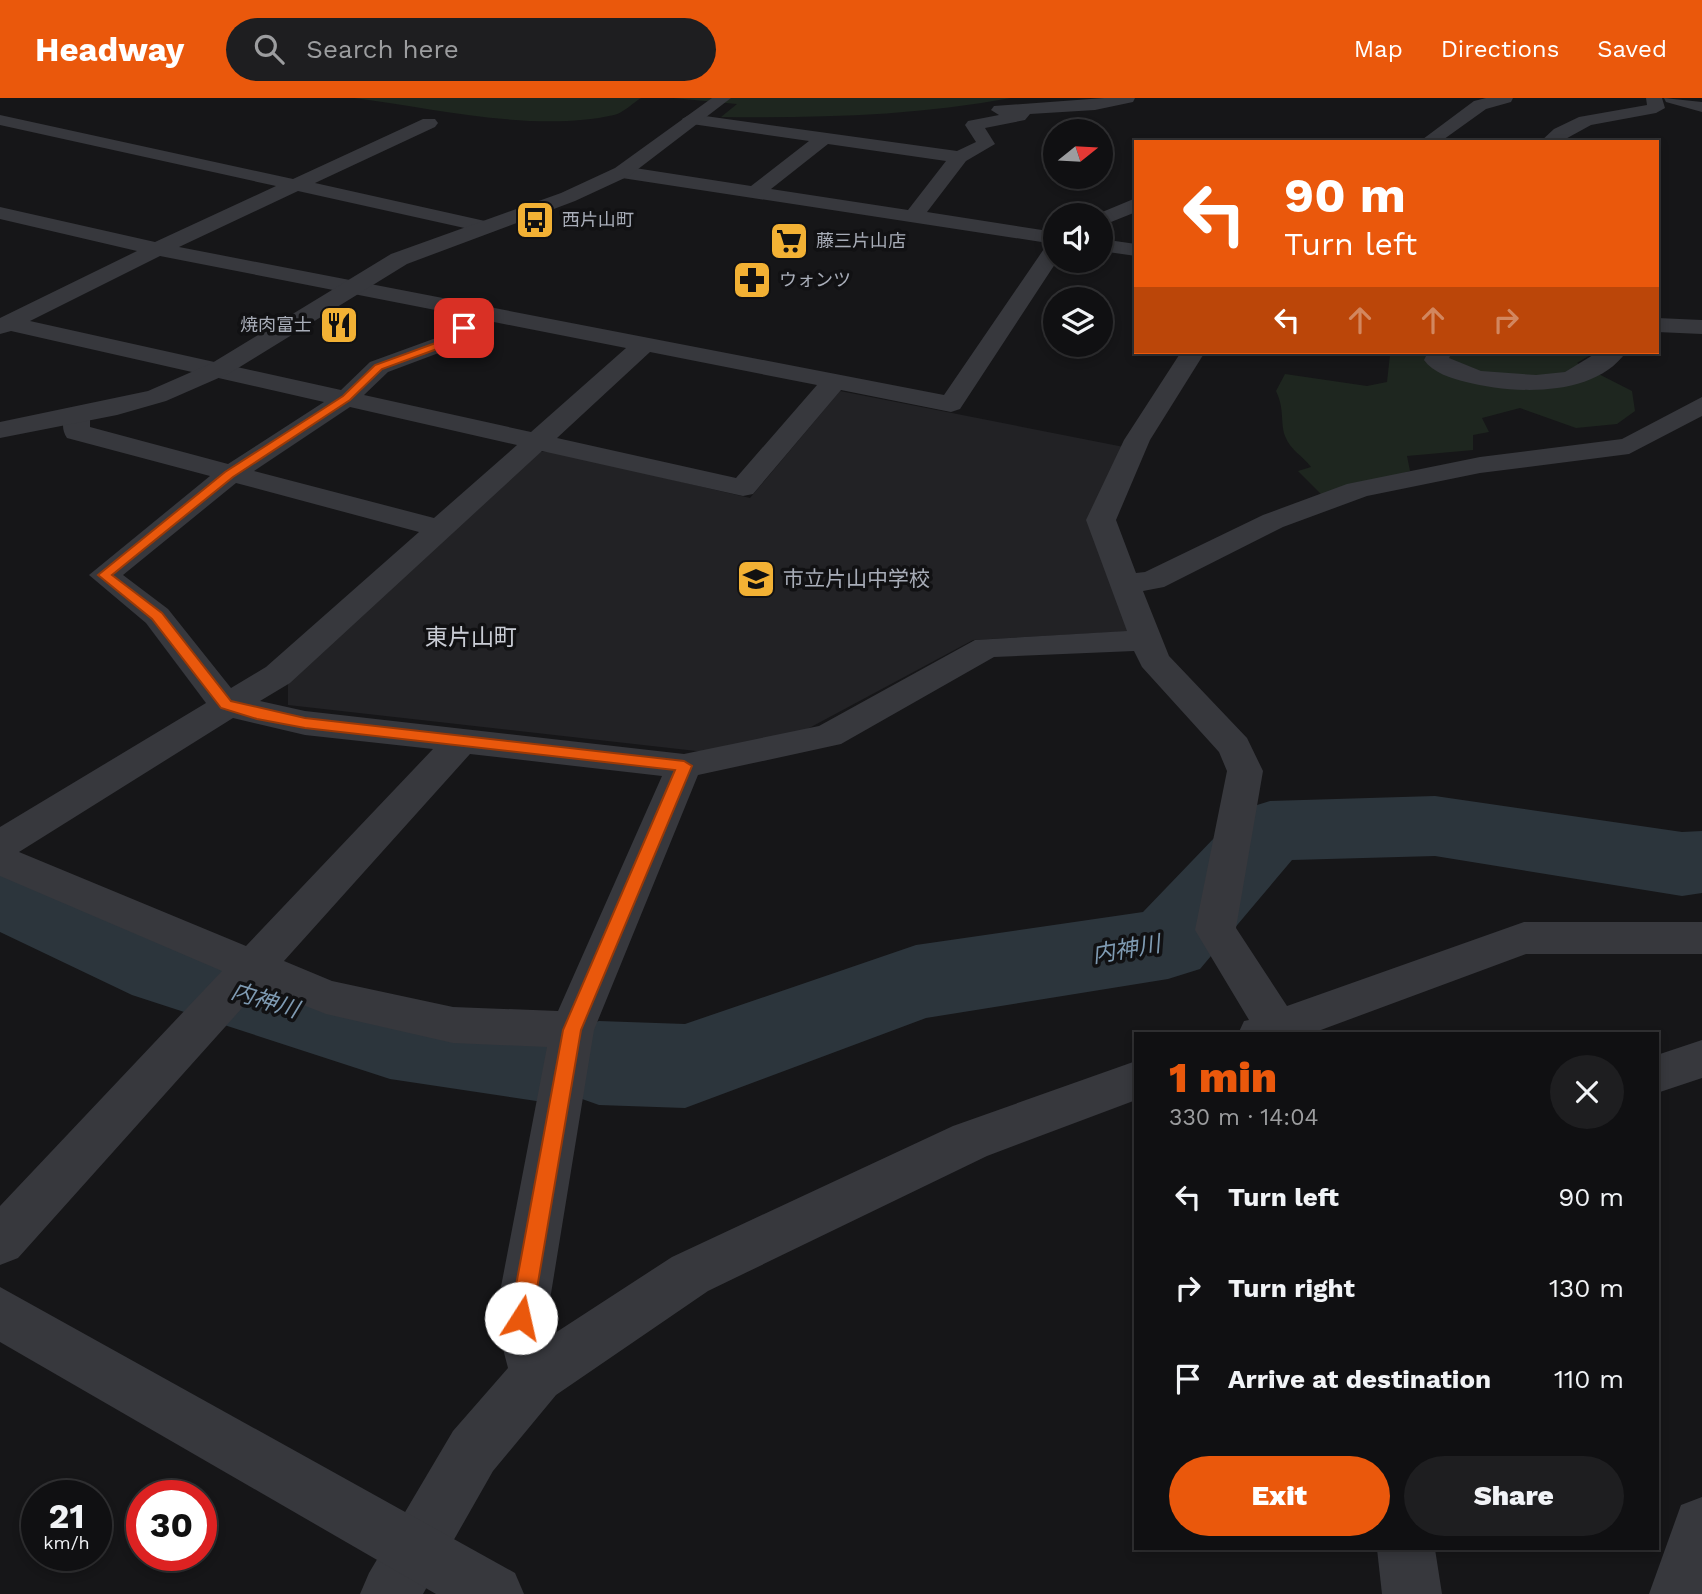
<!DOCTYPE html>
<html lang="en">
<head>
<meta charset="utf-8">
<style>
  body { margin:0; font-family:"Work Sans","Noto Sans JP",sans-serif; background:#1e1e20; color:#f1f3f6; height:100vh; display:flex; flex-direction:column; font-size:26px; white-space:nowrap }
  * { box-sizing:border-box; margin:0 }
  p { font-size:23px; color:#9c9d9f }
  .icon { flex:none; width:38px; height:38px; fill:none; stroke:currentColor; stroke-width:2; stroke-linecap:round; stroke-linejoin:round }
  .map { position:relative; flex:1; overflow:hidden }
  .side { position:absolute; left:1134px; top:934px; width:525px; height:518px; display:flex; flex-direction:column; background:#101012; border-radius:0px; box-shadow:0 4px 10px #0003,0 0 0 2px #303032 }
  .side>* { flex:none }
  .banner { position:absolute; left:1134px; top:42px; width:525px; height:214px; border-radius:0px; box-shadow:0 4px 10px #0003,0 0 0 2px #303032; background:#ea580c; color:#fff; overflow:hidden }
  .needle { width:46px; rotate:72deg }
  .tools { position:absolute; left:1043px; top:21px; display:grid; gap:14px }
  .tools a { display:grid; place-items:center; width:70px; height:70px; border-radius:50%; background:#101012; box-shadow:0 4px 10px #0003,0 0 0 2px #303032; font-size:35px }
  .speed { position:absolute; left:21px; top:1382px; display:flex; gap:14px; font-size:35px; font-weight:700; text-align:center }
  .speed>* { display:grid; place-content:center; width:91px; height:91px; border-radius:50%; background:#101012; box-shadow:0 4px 10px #0003,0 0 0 2px #303032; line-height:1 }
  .speed small { font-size:18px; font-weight:400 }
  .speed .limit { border:10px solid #d22; background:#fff; color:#111 }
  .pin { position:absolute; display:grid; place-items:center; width:60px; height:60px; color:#fff; margin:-30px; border-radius:14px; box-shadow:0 4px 10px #0006 }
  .me { position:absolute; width:77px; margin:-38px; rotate:10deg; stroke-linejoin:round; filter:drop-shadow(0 0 5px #0008) }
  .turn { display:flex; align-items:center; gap:24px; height:147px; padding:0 35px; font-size:32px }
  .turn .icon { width:91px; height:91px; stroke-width:2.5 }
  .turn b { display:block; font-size:49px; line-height:60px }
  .lanes { display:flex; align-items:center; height:66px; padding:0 35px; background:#0003; justify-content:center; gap:35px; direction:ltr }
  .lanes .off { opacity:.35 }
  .round { display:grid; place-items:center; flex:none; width:74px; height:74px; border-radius:37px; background:#1e1e20 }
  .summary { display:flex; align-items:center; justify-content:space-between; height:119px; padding:0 35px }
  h1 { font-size:42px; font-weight:800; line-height:52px; color:#ea580c }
  .action { display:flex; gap:14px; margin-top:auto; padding:14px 35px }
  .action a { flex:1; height:80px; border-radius:42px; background:#ea580c; color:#fff; font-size:28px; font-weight:800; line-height:80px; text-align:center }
  .action a+a { background:#1e1e20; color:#f1f3f6 }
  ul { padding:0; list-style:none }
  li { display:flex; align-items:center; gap:21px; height:91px; padding:0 35px }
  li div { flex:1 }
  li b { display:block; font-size:26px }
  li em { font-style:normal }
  header { display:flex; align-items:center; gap:42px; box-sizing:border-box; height:98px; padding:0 35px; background:#ea580c; color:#fff }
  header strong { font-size:33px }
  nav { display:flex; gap:38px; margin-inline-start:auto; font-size:24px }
  .search { width:490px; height:63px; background:#1e1e20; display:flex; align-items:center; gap:18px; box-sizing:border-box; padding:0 24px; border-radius:38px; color:#9c9d9f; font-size:26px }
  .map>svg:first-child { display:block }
  .built { fill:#222225 }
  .green { fill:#1e261f }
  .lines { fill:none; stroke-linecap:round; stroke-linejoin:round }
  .river { fill:#2c353c; fill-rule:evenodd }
  .minor { fill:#37383d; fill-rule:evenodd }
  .tertiary { fill:#37383d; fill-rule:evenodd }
  .route { fill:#ea580c; stroke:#983908; stroke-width:2 }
  .labels { text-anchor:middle; stroke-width:7; stroke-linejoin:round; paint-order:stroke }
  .far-poi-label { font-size:18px; fill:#a8adb8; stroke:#111113; text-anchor:start }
  .poi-label { font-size:21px; fill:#a8adb8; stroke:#111113; text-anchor:start }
  .neighbourhood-label { font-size:23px; fill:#c9ccd4; stroke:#111113 }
  .water-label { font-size:23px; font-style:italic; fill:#7f9bb3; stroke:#111113 }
</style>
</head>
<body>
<header>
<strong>Headway</strong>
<div class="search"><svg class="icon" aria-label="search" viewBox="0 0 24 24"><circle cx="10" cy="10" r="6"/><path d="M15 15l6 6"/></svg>Search here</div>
<nav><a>Map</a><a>Directions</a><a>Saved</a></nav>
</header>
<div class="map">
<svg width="1702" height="1496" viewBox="0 0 1702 1496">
  <rect width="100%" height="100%" fill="#161618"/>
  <path class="built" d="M840 293 1129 350 1092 430 1134 533 973 542 785 643 714 655 288 607V580L540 354 550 353 750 400Z"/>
  <g class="green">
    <path d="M354 0H641C633 5 623 15 614 17 535 35 434 10 354 0Z"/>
    <path d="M673 0H1011C914 18 819 20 721 19L737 6Z"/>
    <path d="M1394 254H1595L1577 265 1632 293 1635 313 1617 326 1576 330 1520 310 1482 320 1489 334 1473 337V352L1407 358 1410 373 1324 399 1298 373 1311 369C1302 357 1291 353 1285 338 1280 324 1285 312 1276 293L1285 276 1367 288 1387 284 1390 257Z"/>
  </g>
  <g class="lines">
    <path class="river" d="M1435 698 1682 734 1702 733V795L1682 798 1435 758 1292 762 1200 871 1168 881 926 920 685 1010 599 1007 568 996 543 1004 390 981 132 897 0 834V763L31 773 188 841 390 901 543 922 574 932 599 923 685 926 916 847 1143 814 1241 712 1270 703Z"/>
    <g class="minor">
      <path d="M1104 0H1135L1133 4 1095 12 1030 16 1025 22 985 30 995 46 966 63 927 114 1055 134 1057 163 960 311 951 314 841 292 753 396 743 398 542 353 290 585 260 603 305 613 684 656 819 628 975 542 1127 533 1086 422 1124 342 1181 254H1205L1150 342 1116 422 1136 475 1145 474 1263 417 1347 386 1480 359 1622 341 1702 299V318L1629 356 1480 375 1367 398 1283 429 1164 489 1143 493 1169 558 1247 640 1263 673 1236 830 1287 908 1524 824H1702V856H1526L1310 936H1238L1244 923 1249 922 1195 832 1227 673 1219 654 1142 569 1134 553 994 559 841 646 698 677 594 932 547 1220 552 1237 672 1159 953 1028 1136 963V1002L987 1058 708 1193 556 1297 493 1373 423 1496H360L369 1475 453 1333 508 1270 495 1220 547 949 453 945 326 916 260 890 18 1160 0 1167V1108L222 873 0 778V729L206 605 146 525 89 477 210 378 67 340C61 331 62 321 68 312H86L90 318V329L228 366 324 304 11 233 0 236V220L137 153 0 121V109L155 144 276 88 0 27V17L293 81 423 21H435L438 25 435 29 315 85 494 125 497 129 494 133 487 135 298 93 179 149 944 297 1048 145 622 80 612 74 622 68 751 88 809 43 685 25 682 21 691 16 957 53 976 44 965 27 968 23 999 17 991 12 994 8ZM828 46 946 63 908 112 771 91ZM160 158 466 218 436 240 370 264 341 292 30 223ZM489 223 626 250 531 334 364 297 388 274 452 250ZM650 254 817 287 736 380 557 340ZM350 309 517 347 434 420 254 373ZM236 385 419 434 266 569 231 590 168 511 123 477ZM233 620 305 637 433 651 246 848 19 754ZM470 656 662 678 558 913 453 909 332 883 284 863Z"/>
      <path d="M1486 0H1513L1511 4 1486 11 1440 44H1419L1474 3Z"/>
      <path d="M1646 0H1662L1665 10 1656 15 1591 27 1560 44H1540L1554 31 1579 19 1647 7Z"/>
      <path d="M1664 0 1702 4V14L1666 4Z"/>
      <path d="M1136 100V114L1101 128V117H1095Z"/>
      <path d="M1101 141 1136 146V158L1101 153Z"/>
      <path d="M1657 220 1702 222V236L1657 234Z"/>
      <path d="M1428 254H1452L1449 260 1481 273 1536 277 1565 274 1598 254H1626C1594 300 1513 296 1466 284 1451 280 1433 275 1424 262Z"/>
      <path d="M1702 942V980L1657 995V957Z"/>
      <path d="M1702 1399V1496H1649L1681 1407Z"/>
      <path d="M1377 1451H1435L1442 1496H1382Z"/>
    </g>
    <g class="tertiary">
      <path d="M712 0H731L629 78 575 103 407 166 230 275 166 303 117 317 0 340V324L148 293 212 265 391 156 561 95 615 70Z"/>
      <path d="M0 1189 515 1475 524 1496H436L0 1244Z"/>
    </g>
  </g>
  <path class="route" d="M464 227 468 232 448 247 382 271 350 302 233 379 112 477 162 515 231 603 305 620 684 663 692 668 581 932 532 1220 529 1228 521 1231 513 1228 510 1220 563 932 675 672 305 630 257 621 221 610 152 521 98 477 225 374 343 298 375 267 441 243Z"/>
  <defs>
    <symbol id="bus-square" viewBox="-11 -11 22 22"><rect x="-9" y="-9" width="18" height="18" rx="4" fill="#f2b134" stroke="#111113"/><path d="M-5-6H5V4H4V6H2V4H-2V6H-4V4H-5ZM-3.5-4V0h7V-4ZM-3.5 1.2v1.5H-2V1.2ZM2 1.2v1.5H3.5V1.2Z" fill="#111"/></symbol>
    <symbol id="supermarket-square" viewBox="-11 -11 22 22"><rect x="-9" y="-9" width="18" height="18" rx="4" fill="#f2b134" stroke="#111113"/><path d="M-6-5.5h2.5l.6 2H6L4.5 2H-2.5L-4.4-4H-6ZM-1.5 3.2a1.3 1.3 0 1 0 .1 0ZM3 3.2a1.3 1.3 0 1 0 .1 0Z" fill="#111"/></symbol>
    <symbol id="pharmacy-square" viewBox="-11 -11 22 22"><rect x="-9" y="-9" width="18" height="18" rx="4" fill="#f2b134" stroke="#111113"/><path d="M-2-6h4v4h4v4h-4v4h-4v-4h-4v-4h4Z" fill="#111"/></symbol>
    <symbol id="restaurant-square" viewBox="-11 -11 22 22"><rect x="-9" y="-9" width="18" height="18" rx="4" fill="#f2b134" stroke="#111113"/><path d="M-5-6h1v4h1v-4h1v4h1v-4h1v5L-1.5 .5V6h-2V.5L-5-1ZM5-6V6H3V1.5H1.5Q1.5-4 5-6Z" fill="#111"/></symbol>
    <symbol id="school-square" viewBox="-11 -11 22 22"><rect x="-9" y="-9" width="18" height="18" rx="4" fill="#f2b134" stroke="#111113"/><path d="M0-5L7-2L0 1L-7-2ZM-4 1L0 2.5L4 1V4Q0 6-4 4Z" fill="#111"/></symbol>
  </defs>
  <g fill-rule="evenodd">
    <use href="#bus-square" x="513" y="100" width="44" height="44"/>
    <use href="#supermarket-square" x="767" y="121" width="44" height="44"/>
    <use href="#pharmacy-square" x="730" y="160" width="44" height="44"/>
    <use href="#restaurant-square" x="317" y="205" width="44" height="44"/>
    <use href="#school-square" x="734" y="459" width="44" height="44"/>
  </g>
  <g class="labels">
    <g class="far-poi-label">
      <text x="562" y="128">西片山町</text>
      <text x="816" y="149">藤三片山店</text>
      <text x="779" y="188">ウォンツ</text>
      <text x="312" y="233" text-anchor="end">焼肉富士</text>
    </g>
    <g class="poi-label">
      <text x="783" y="488">市立片山中学校</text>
    </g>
    <g class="neighbourhood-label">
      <text x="471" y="547">東片山町</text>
    </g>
    <g class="water-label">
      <text transform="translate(1126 851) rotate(-10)" y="8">内神川</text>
      <text transform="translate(265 902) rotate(17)" y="8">内神川</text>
    </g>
  </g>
</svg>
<div class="tools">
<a><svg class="needle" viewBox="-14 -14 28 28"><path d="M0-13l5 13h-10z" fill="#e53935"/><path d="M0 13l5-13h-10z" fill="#9c9d9f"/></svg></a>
<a><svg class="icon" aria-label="sound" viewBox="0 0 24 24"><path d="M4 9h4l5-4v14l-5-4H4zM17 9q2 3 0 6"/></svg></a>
<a><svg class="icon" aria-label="layers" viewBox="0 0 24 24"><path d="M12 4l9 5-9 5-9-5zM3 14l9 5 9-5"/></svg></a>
</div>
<div class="speed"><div>21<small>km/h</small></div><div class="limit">30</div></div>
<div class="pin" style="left:464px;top:230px;background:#d93025"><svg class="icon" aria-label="arrive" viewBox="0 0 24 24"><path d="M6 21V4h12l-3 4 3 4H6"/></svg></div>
<svg class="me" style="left:521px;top:1220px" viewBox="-20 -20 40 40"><circle r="19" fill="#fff"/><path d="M0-13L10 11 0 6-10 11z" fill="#ea580c"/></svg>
<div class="banner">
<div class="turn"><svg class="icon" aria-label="left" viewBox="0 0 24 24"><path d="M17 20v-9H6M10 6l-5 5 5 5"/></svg><div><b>90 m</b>Turn left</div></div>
<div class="lanes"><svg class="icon" aria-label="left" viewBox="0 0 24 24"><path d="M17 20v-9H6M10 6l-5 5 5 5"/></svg><svg class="icon off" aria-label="ahead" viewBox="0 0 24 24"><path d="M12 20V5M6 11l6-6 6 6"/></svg><svg class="icon off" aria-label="ahead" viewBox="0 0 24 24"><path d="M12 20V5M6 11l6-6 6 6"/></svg><svg class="icon off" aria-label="right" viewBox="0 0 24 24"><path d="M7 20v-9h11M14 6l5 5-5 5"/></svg></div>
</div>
<section class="side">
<div class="summary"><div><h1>1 min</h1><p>330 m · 14:04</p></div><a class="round"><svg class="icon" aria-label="close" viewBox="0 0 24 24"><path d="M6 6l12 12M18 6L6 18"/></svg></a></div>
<ul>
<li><svg class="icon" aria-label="left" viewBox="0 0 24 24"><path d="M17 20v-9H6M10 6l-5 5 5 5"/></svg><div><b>Turn left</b></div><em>90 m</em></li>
<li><svg class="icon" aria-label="right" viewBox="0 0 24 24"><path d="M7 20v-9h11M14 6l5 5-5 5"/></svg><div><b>Turn right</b></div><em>130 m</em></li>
<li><svg class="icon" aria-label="arrive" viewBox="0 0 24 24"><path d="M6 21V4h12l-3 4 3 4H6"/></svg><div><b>Arrive at destination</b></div><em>110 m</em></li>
</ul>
<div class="action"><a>Exit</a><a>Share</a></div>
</section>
</div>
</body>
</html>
